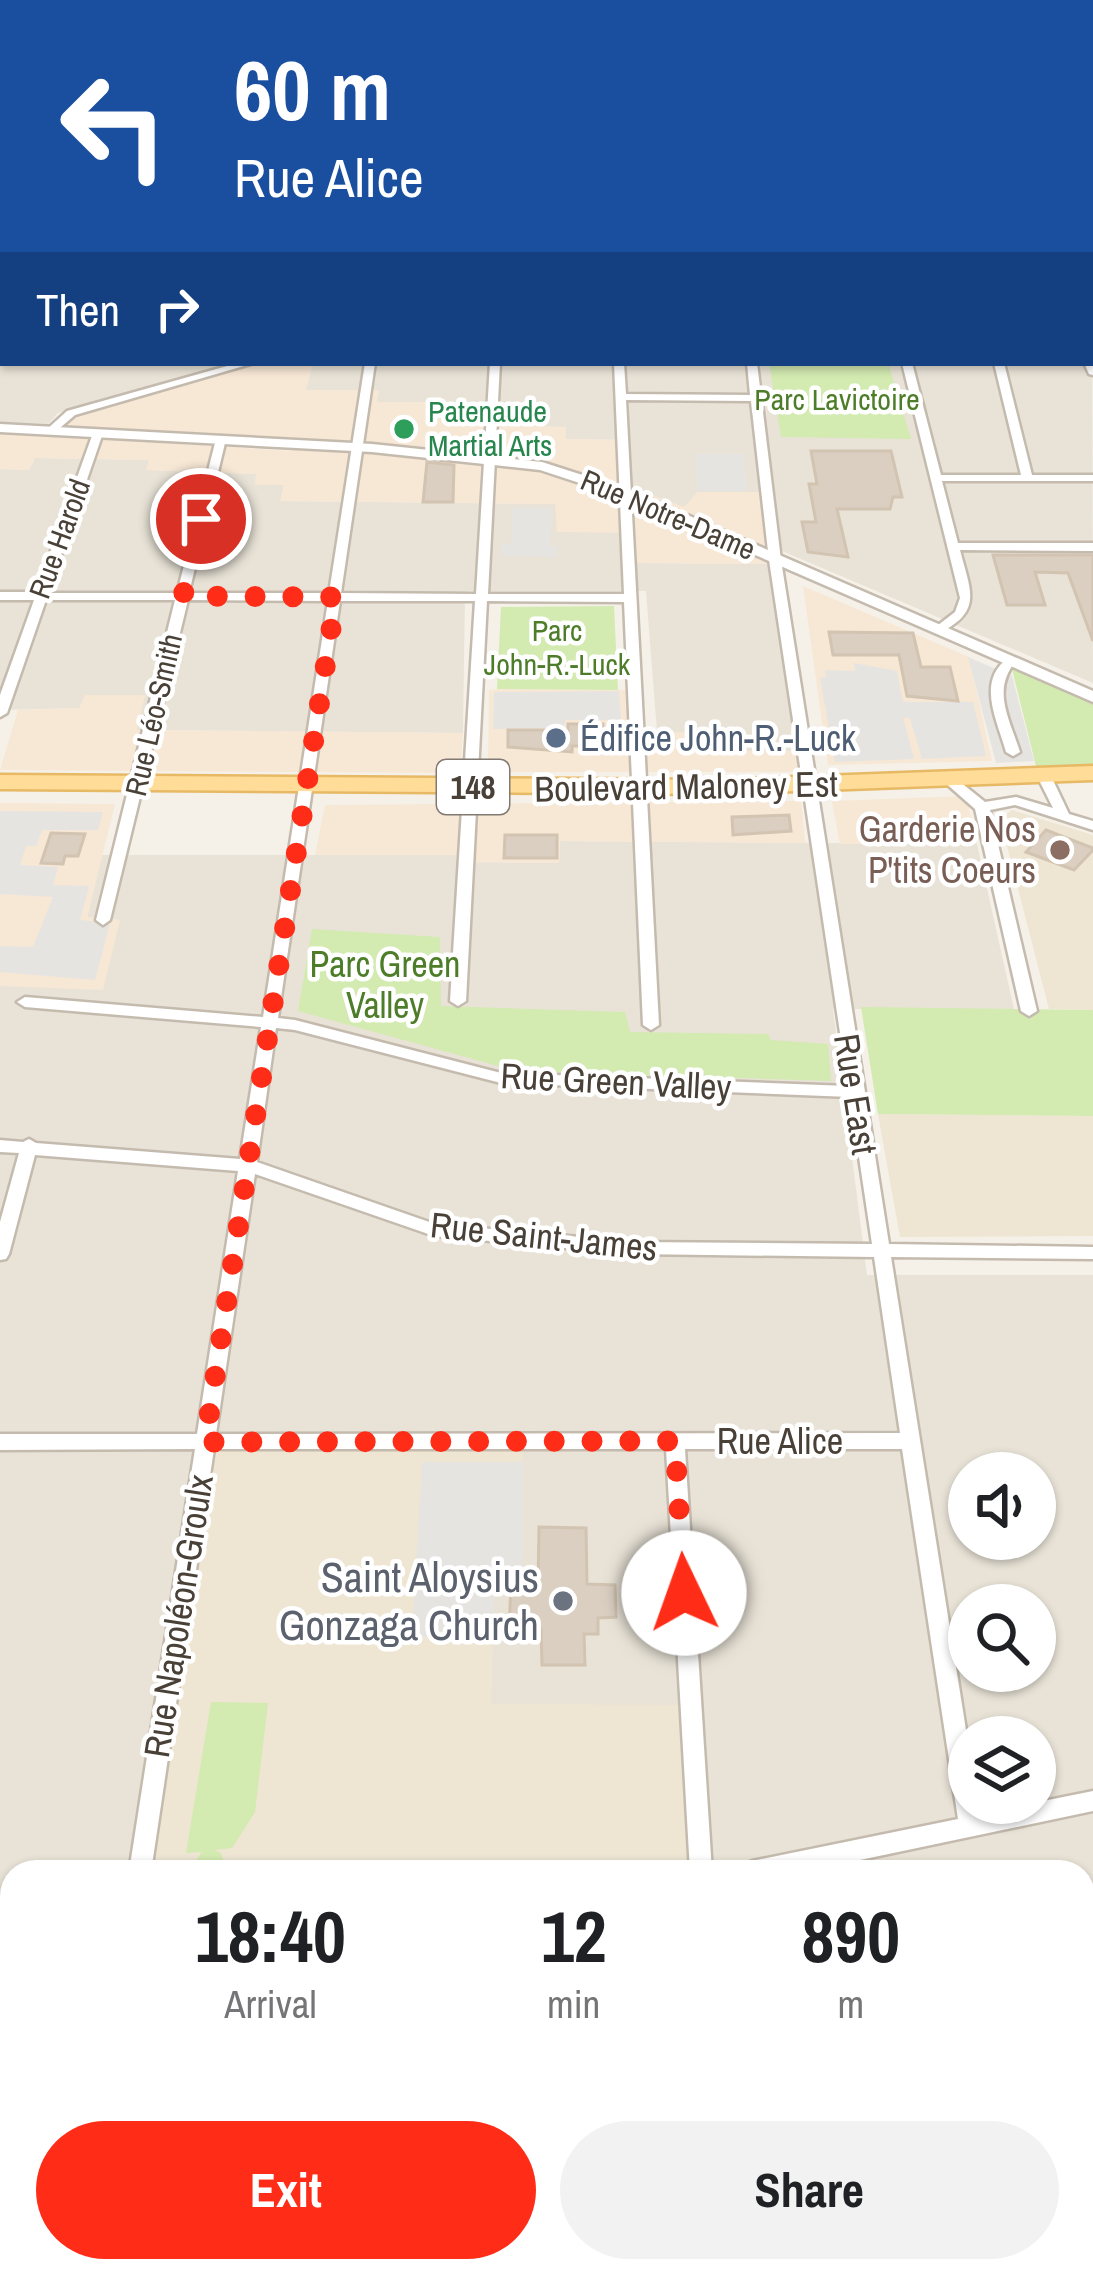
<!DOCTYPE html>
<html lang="en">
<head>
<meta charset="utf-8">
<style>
  body { margin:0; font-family:"Archivo Narrow",sans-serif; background:#f2f2f2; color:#202124; height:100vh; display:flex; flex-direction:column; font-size:45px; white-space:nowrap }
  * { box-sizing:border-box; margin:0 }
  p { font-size:39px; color:#757577 }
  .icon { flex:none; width:66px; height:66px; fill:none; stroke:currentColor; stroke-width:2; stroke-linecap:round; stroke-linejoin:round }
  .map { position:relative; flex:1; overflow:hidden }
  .drawer { position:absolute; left:0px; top:1860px; width:1095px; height:423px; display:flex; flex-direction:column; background:#fff; border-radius:36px 36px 0 0; box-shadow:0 3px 9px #0004 }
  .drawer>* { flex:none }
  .top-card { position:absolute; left:0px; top:0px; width:1095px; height:366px; box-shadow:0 3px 9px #0004; background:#1a4fa0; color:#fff; overflow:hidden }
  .fabs { position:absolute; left:948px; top:1452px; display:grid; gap:24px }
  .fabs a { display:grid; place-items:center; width:108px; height:108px; border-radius:50%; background:#fff; box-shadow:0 3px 9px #0004; font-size:60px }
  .pin { position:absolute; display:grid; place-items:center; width:102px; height:102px; color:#fff; margin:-51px; border:6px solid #fff; border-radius:50%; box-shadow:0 3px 12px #0007 }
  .me { position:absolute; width:132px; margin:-66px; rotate:357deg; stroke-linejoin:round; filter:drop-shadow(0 0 9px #0008) }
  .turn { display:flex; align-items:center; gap:42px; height:252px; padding:0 36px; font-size:54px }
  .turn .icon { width:156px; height:156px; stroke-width:2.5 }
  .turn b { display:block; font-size:84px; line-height:102px }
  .then { display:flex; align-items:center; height:114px; padding:0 36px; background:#0003; gap:24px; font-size:45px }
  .eta { display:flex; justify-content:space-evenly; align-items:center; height:204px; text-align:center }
  .eta b { font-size:72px; font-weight:800; line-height:84px }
  .action { display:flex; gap:24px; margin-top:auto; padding:24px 36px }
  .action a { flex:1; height:138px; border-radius:72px; background:#ff2d17; color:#fff; font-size:48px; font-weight:800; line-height:138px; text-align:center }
  .action a+a { background:#f2f2f2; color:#202124 }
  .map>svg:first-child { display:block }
  .residential { fill:#e9e3d7; fill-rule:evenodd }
  .commercial { fill:#f7e7d5 }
  .education { fill:#eee5d3 }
  .green { fill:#d3eab1 }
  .parking { fill:#e6e4e1 }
  .building { fill:#dacfc1; stroke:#d2c4b1; stroke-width:3 }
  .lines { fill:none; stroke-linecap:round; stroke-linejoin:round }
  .minor-casing { stroke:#c4bbae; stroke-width:5 }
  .tertiary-casing { stroke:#c4bbae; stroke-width:5 }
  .primary-casing { stroke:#e7b965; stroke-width:5 }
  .minor { fill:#fff; fill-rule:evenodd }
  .tertiary { fill:#fff; fill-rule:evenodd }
  .primary { fill:#ffdc98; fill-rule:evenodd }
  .rail { stroke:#989898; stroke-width:9; stroke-dasharray:21 21; stroke-linecap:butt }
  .route { stroke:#ff2d17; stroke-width:21; stroke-dasharray:0 37.8 }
  .leisure-dot { fill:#2e9e5b; stroke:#fff; stroke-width:4.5 }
  .service-dot { fill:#5c6f8a; stroke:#fff; stroke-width:4.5 }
  .education-dot { fill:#8d6e63; stroke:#fff; stroke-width:4.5 }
  .worship-dot { fill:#6b7280; stroke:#fff; stroke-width:4.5 }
  .labels { text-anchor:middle; stroke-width:9; stroke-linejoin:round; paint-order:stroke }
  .far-park-label { font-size:30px; fill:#4d7d28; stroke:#fff }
  .far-leisure-label { font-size:30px; fill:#27864d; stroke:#fff; text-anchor:start }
  .far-street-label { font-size:30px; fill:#494137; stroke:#fff }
  .shield { fill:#fff; stroke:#807a73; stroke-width:3 }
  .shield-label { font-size:33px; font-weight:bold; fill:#494137 }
  .service-label { font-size:36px; fill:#4e5e75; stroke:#fff; text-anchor:start }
  .street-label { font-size:36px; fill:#494137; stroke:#fff }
  .education-label { font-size:36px; fill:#785e54; stroke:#fff; text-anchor:end }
  .park-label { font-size:36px; fill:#4d7d28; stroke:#fff }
  .near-worship-label { font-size:42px; fill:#5b616d; stroke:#fff; text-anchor:end }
</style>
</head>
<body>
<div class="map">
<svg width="1093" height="2282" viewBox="0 0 1093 2282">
  <rect width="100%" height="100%" fill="#f5f1e9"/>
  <g class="residential">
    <path d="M1092 242 1093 683 631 487 626 440 565 439V427L505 426 504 403 376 402 379 391 305 390 313 363H1092Z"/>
    <path d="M0 363H239L58 413 48 424 0 422Z"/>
    <path d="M35 458 150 460 147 470 257 474 255 484 284 485 281 501 556 504 629 533 631 563 768 564 796 751H735L733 732H657L646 591H465L463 733 135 730 145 696 79 708 0 710V469L29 470Z"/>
    <path d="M560 841 977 844 1014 1009H833L867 1275H1093V2015L1083 2018V1872H12V2271H46L0 2282V986H12L119 920 87 918 102 855H455L458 862 559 863ZM969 1473H1035V1539H969ZM969 1605H1035V1671H969ZM969 1737H1035V1803H969Z"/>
    <path d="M1093 2175V2282H726L764 2271H1083V2178Z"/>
  </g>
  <g class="commercial">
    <path d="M249 363H313L306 390H379L377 402 505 403V426L566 427V439L627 440 631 487 684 507 697 492H764L768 564 630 563 629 533 557 532 555 504 280 501 284 485H255L256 474 146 470 149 460 35 458 29 470 0 469V433L291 451 294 445 50 431 59 419Z"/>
    <path d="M803 586 969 657 992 761 828 765Z"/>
    <path d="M497 689 636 690 641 732H734L736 751H796L798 772H488L489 690Z"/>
    <path d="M85 695H145L137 730 463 733 460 773 0 770 18 710 79 708Z"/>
    <path d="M966 796 977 844H840L832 801Z"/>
    <path d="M801 801 805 843 560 841 559 863 458 862 455 855H315L325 805Z"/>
    <path d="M0 803 115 804 87 917 120 920 103 990 0 986Z"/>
  </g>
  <g class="education">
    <path d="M1012 810 1093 835V1010L1049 1009 1000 819Z"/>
    <path d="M878 1114 1093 1116V1236L900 1237Z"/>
    <path d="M523 1441 522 1568 495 1569 491 1704 689 1705 701 1872H140L205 1442Z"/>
  </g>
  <g class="green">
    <path d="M266 0H1093V32L1092 3Z"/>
    <path d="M769 363H888L911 439 781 437Z"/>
    <path d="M614 606 618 690 497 689 501 607Z"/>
    <path d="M1010 661 1093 697V773L1044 776 1036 766Z"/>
    <path d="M312 929 440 937 441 1006 625 1012 630 1032 768 1034 771 1040 828 1044 831 1081 516 1071 298 1011Z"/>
    <path d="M861 1007 1093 1010V1116L878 1114Z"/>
    <path d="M211 1702 268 1703 255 1812 232 1848 214 1850 221 1853 228 1872H188L202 1852 186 1853Z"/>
  </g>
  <g class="parking">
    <path d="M695 454H743L747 491H698Z"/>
    <path d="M512 508H551L550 546H558L557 557 501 556 502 544H511Z"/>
    <path d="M968 657 1012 676 1034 761 996 763Z"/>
    <path d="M854 663 897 671 903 702H973L986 756 922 759 910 718 903 717 914 759 835 762 820 678 826 677 825 670 855 671Z"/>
    <path d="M619 691 621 720H565L564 728 493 729 494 692Z"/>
    <path d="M0 811 103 812 98 830H42L36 846H26L20 865 58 867 53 885 89 886 80 920 110 923 95 980 0 972V946L33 947 53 897 0 894Z"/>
    <path d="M422 1462H523L522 1568H495L493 1637H412Z"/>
  </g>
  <g class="building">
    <path d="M811 451H891L902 497H893L890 509H837L848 557 808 552 802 522H816L809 484H817Z"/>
    <path d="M427 462 454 465 453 502H423Z"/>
    <path d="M993 555H1093V641L1068 573 1035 572 1045 605H1007Z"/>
    <path d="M829 632 913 633 921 667H950L958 701 907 696 899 655H833Z"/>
    <path d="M568 724H603L604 746H572V752L508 747V730H568Z"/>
    <path d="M789 815 791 831 733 835 732 817Z"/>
    <path d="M1046 830 1093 848V850L1074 870 1026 852Z"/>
    <path d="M51 833 85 834 78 856H65L63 864 41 863Z"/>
    <path d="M505 835H557V858H504Z"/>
    <path d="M539 1527 586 1528 587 1584 615 1585 616 1617 598 1618V1634H584L585 1665H542L541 1629H509L511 1585H538Z"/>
  </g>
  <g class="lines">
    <defs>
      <g id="minor">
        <rect x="1092" y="164" width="1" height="6"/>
        <path d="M1092 228 1093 229V236L1092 235Z"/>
        <rect x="0" y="250" width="3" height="6"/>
        <rect x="1092" y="279" width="1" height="6"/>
        <path d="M1093 361V375L1089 374 1084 363Z"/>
        <path d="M238 363H254L75 415 54 433 45 431 67 411Z"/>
        <path d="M365 363H375L341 593 476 594 490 363H500L488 594H624L614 363H624L626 394 750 395 747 363H757L781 560 889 1244 1093 1247V1259L891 1257 969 1749V1803H978L979 1814 1093 1791V1811L803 1872H741L744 1865 752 1861 958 1819 902 1449H685L712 1872H690L666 1449H214L151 1872H129L195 1449 0 1450V1434H197L238 1171 35 1155 9 1254 6 1259 0 1260V1222L19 1153 0 1152V1140L23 1142 29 1139 36 1143 240 1159 261 1027 25 1007 17 1002 25 997 263 1017 328 601 188 600 110 920 103 925 96 920 175 600H46L7 713 0 717V695L34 600H0V592H36L93 433 98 430 103 433 48 593H177L216 439 221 436 226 439 189 593H329ZM626 400 751 401 769 560 848 1086 501 1073 295 1020 278 1018 340 601H475L450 1001 458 1006 466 1001 487 601 624 602 643 1025 651 1030 659 1025ZM276 1028 295 1030 501 1083 850 1097 872 1244 634 1242 435 1224 257 1162ZM255 1174 434 1236 634 1254 874 1257 900 1433 216 1434Z"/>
        <path d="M902 363H912L941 475H1021L994 363H1004L1032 475H1093V481H942L958 543H1093V551L960 550C970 590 984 611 939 633L933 629 955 612 960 598Z"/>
        <path d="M1010 657 1016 661C991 690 1010 720 1020 752L1013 756 1006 752C997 720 975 679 1010 657Z"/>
        <path d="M1044 772 1051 776 1069 814 1093 821V830L1015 805 990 810 1037 1011 1029 1016 1021 1011 975 809 942 780 949 776 954 777 985 802 1016 797 1053 808 1037 776Z"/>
        <path d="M12 2017V2041L0 2044V2020Z"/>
      </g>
      <path id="tertiary" d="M0 424 372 444 542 462 632 491 1093 691V702L622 497 540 470 372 452 0 432Z"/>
      <path id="primary" d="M1093 766V780L716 794 0 789V775L716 780Z"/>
    </defs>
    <use href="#minor" class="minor-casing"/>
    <use href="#tertiary" class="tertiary-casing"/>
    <use href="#primary" class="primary-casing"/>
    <use href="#minor" class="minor"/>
    <use href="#tertiary" class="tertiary"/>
    <use href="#primary" class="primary"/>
    <g class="rail">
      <path d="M1083 2065 1093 2062"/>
      <path d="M250 2282 293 2271"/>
    </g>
  </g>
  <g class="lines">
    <path class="route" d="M201 519 183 596 336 597 205 1442 675 1441 684 1593"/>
  </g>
  <circle class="leisure-dot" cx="404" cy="429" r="12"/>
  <circle class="service-dot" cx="556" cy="738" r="12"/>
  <circle class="education-dot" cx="1060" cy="850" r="12"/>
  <circle class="worship-dot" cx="563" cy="1601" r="12"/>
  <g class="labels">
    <g class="far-park-label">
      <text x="837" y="410">Parc Lavictoire</text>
      <text x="557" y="641">Parc<tspan x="557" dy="34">John-R.-Luck</tspan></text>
    </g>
    <g class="far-leisure-label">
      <text x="428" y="422">Patenaude<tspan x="428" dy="34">Martial Arts</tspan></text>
    </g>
    <g class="far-street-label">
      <text transform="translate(668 515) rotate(23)" y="10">Rue Notre-Dame</text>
      <text transform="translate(60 539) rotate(-70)" y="10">Rue Harold</text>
      <text transform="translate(154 715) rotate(-77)" y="10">Rue Léo-Smith</text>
    </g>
    <rect class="shield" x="437" y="760" width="72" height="54" rx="9"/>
    <g class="shield-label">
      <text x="473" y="799">148</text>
    </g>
    <g class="service-label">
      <text x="580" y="751">Édifice John-R.-Luck</text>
    </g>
    <g class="street-label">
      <text transform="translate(686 786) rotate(-1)" y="13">Boulevard Maloney Est</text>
      <text transform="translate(616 1081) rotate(3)" y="13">Rue Green Valley</text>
      <text transform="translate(856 1094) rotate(81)" y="13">Rue East</text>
      <text transform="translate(544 1236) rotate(6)" y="13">Rue Saint-James</text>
      <text x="780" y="1454">Rue Alice</text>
      <text transform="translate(178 1616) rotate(-81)" y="13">Rue Napoléon-Groulx</text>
    </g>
    <g class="education-label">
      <text x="1036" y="842">Garderie Nos<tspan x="1036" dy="41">P'tits Coeurs</tspan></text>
    </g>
    <g class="park-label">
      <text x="385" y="977">Parc Green<tspan x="385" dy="41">Valley</tspan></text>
    </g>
    <g class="near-worship-label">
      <text x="539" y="1592">Saint Aloysius<tspan x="539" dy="48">Gonzaga Church</tspan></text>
    </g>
  </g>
</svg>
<div class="fabs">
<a><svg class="icon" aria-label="sound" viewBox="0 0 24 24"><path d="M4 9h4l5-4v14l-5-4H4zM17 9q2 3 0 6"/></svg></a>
<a><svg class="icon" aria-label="search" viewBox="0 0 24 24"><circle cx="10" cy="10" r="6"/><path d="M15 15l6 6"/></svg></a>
<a><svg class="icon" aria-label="layers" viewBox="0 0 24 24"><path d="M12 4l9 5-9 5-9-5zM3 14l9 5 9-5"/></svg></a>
</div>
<div class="pin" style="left:201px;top:519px;background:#d93025"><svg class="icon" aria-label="arrive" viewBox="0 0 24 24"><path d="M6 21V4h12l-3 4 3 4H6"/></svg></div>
<svg class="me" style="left:684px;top:1593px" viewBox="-20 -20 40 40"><circle r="19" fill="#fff"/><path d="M0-13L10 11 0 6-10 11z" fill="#ff2d17"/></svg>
<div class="top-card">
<div class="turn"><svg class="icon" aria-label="left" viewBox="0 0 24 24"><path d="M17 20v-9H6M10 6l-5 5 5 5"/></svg><div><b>60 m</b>Rue Alice</div></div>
<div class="then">Then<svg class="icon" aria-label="right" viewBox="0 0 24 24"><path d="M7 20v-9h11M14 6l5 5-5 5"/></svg></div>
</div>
<section class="drawer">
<div class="eta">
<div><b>18:40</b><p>Arrival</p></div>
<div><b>12</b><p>min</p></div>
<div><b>890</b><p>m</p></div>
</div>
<div class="action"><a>Exit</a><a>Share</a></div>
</section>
</div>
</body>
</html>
